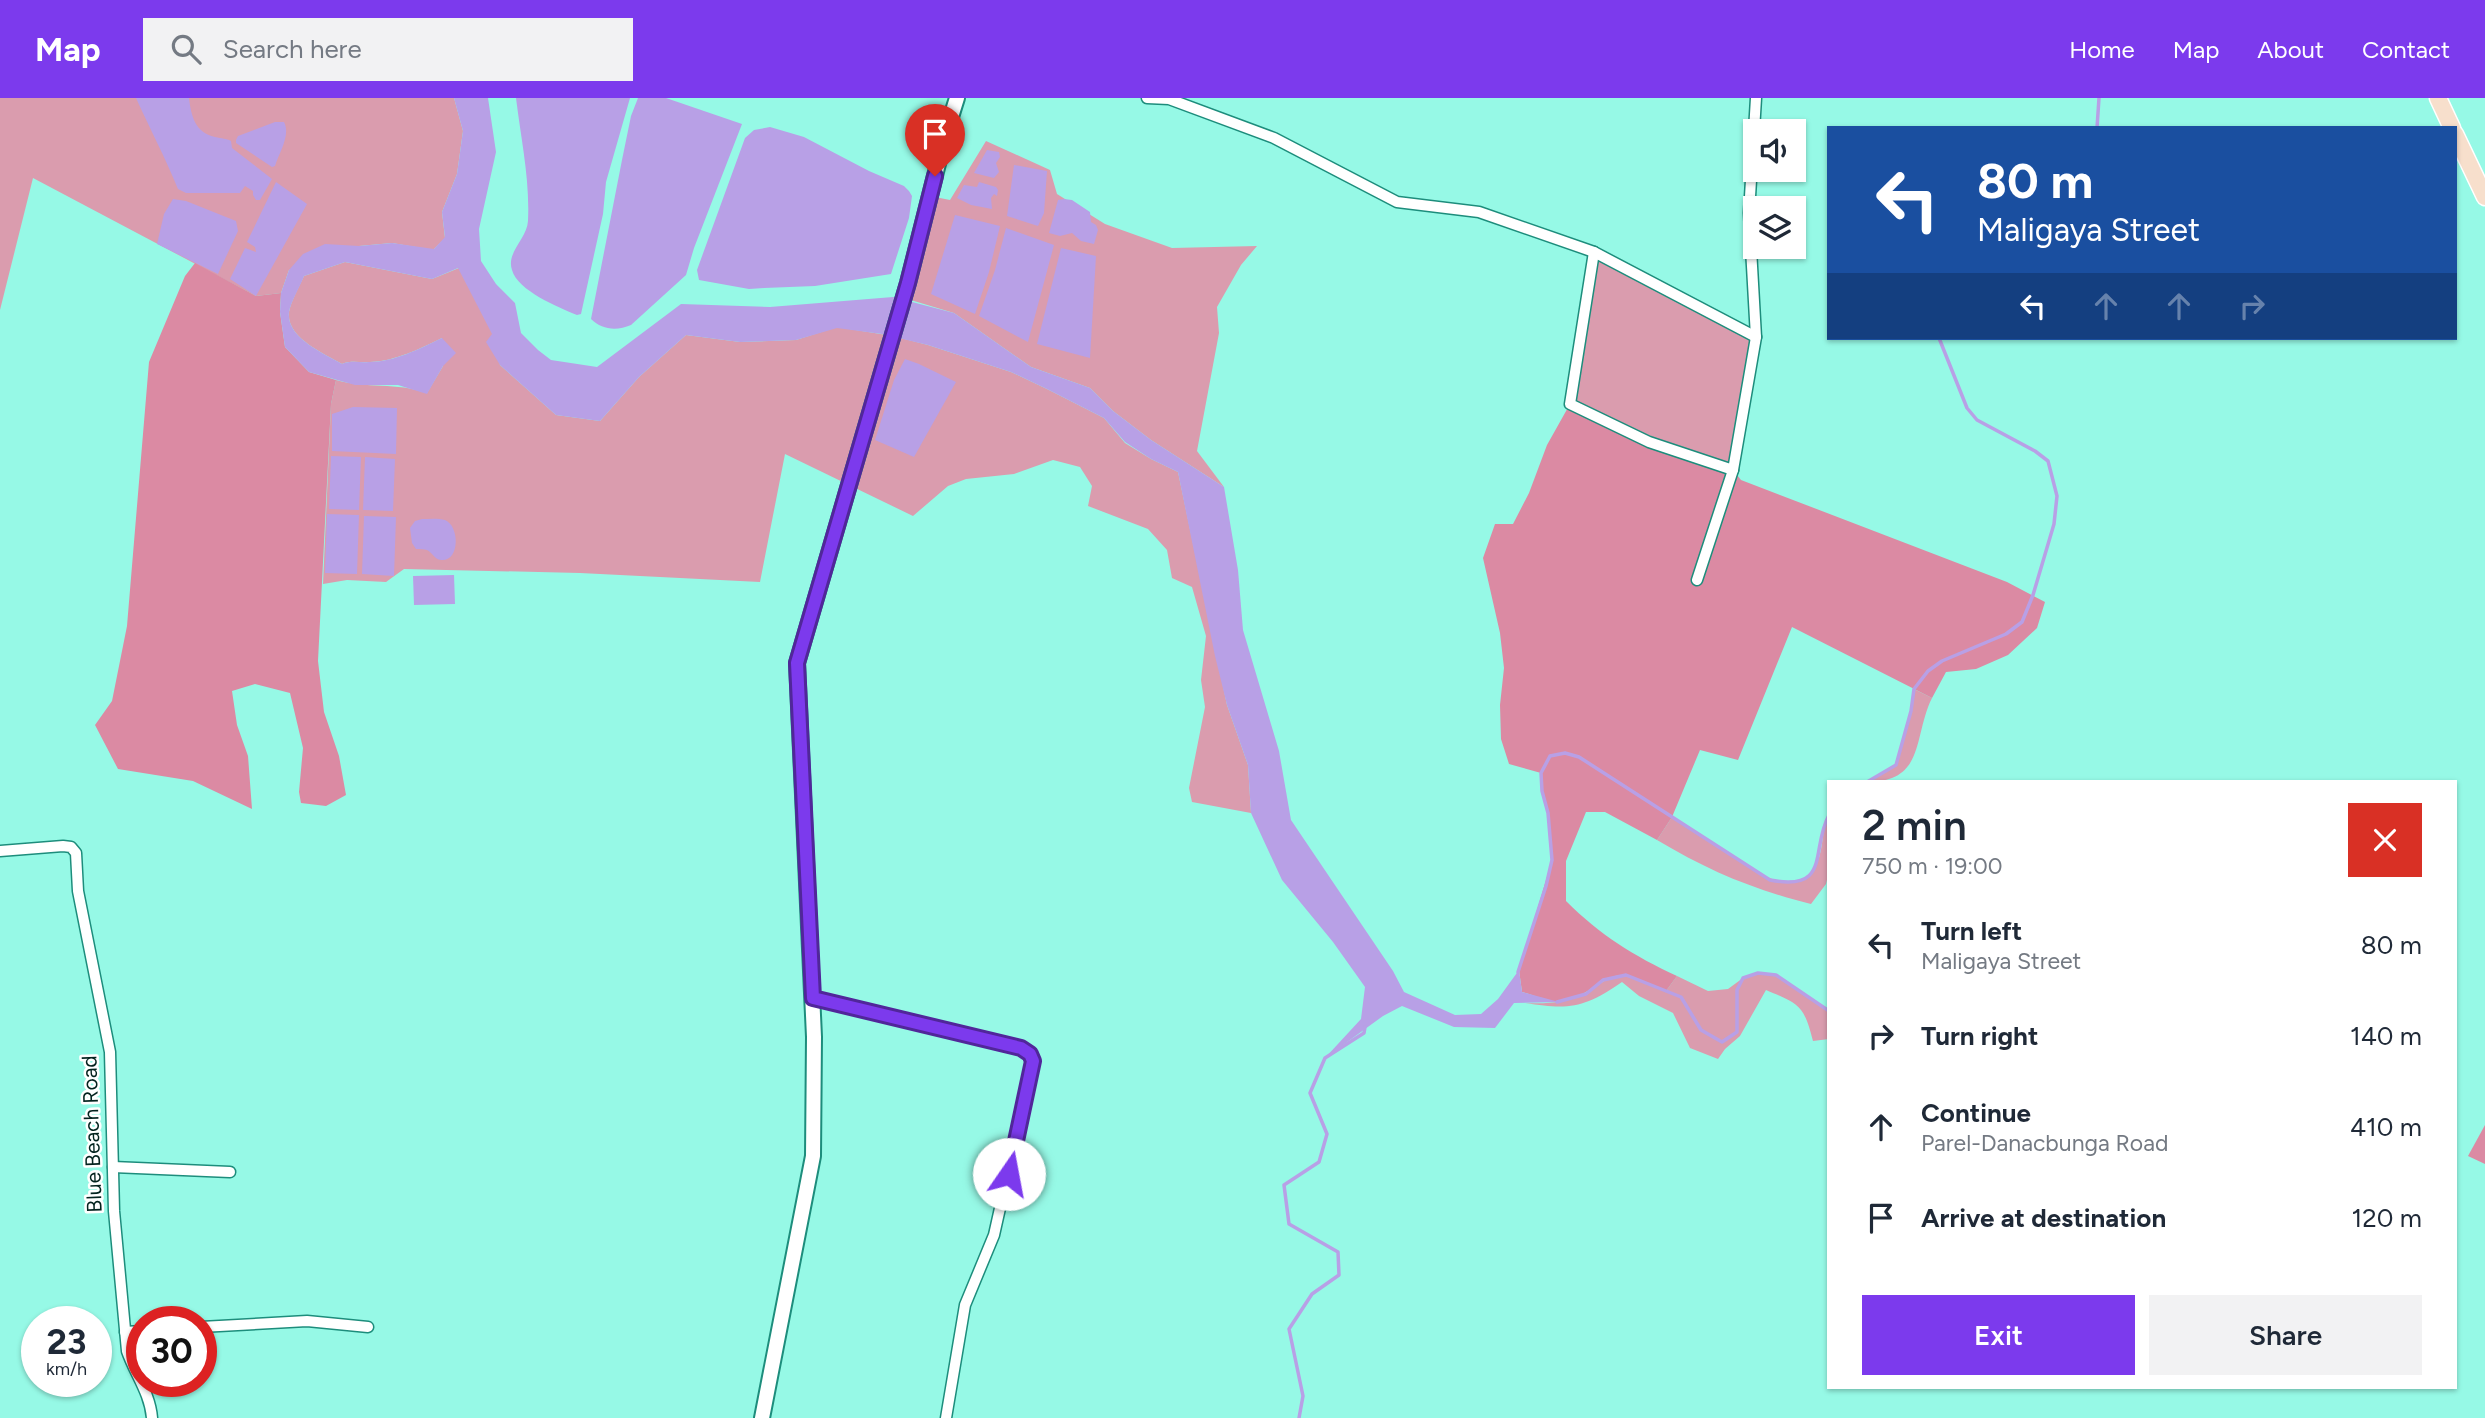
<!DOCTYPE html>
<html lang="en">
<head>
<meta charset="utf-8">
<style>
  body { margin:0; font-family:Figtree,sans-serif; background:#f2f2f3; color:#1f2937; height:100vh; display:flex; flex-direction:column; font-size:26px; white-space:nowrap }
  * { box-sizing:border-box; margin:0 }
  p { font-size:23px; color:#747a83 }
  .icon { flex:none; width:38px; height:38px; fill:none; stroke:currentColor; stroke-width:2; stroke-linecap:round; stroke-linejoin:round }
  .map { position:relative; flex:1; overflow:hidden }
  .sheet { position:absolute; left:1827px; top:682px; width:630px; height:609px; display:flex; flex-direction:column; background:#fff; border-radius:0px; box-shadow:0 2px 5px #0004 }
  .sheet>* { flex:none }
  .guide { position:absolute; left:1827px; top:28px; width:630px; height:214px; border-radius:0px; box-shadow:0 2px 5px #0004; background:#1a4fa0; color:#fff; overflow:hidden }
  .tools { position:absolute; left:1743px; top:21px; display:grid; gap:14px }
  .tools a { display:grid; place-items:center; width:63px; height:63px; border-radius:0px; background:#fff; box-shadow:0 2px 5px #0004; font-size:35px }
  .speed { position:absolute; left:21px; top:1208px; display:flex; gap:14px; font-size:35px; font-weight:700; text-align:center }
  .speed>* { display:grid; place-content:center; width:91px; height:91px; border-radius:50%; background:#fff; box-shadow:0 2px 5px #0004; line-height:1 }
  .speed small { font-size:18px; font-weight:400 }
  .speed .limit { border:10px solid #d22; background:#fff; color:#111 }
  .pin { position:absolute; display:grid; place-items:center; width:60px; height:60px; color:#fff; margin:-72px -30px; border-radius:50% 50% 50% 0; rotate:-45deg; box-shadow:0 0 7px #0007 }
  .pin .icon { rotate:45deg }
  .me { position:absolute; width:77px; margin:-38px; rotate:12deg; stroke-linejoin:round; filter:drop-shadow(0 0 5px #0008) }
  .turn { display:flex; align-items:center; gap:24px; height:147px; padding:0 35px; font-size:32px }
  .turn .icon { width:91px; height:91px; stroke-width:2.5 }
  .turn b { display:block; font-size:49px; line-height:60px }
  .lanes { display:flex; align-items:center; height:66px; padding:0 35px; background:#0003; justify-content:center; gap:35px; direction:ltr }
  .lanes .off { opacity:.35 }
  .round { display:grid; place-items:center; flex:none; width:74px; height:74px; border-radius:0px; background:#f2f2f3 }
  .overview { display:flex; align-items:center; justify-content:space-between; height:119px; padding:0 35px }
  h1 { font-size:42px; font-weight:600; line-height:52px }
  .primary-button { display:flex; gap:14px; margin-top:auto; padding:14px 35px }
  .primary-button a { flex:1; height:80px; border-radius:0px; background:#7c3aed; color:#fff; font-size:28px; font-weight:600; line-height:80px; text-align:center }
  .primary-button a+a { background:#f2f2f3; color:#1f2937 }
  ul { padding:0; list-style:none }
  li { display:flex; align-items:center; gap:21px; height:91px; padding:0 35px }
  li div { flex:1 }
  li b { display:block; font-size:26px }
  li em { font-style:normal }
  header { display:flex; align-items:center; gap:42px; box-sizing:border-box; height:98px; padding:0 35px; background:#7c3aed; color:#fff }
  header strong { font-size:33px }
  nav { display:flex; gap:38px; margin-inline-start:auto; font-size:24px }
  .search { width:490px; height:63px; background:#f2f2f3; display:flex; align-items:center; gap:18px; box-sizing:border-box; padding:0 24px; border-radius:0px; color:#747a83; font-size:26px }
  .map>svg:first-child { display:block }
  .green { fill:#da9cae }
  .forest { fill:#db8aa3 }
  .water { fill:#b8a0e6 }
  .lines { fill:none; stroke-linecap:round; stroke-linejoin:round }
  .stream { stroke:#b8a0e6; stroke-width:3.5 }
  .street-casing { stroke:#1d8d7c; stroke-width:13 }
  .secondary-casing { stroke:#1d8d7c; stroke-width:18 }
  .primary-casing { stroke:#fff; stroke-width:19 }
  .street { stroke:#fff; stroke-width:10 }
  .secondary { stroke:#fff; stroke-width:14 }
  .primary { stroke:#f7dfcc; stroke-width:16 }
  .route-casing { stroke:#51269a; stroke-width:18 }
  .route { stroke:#7c3aed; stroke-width:12 }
  .labels { text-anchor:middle; stroke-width:5; stroke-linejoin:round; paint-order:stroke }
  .street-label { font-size:21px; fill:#03231e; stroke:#fff }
</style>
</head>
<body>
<header>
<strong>Map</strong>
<div class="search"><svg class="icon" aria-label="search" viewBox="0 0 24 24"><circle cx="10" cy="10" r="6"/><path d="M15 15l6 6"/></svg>Search here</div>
<nav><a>Home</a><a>Map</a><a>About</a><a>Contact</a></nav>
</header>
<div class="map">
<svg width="2485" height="1320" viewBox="0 0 2485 1320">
  <rect width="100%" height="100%" fill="#96f9e6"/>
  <g class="green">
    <path d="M0 0H454L463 33 457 76 442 114 445 140 433 152 392 145 359 148 289 172 281 195 256 198 33 80 0 212Z"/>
    <path d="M986 43 1050 72 1057 96 1105 126 1172 150 1257 148 1241 167 1217 209 1219 235 1197 353 1224 389 1151 342 1113 313 1090 290 1031 269 954 215 904 200 930 98 950 102Z"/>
    <path d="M1594 154 1756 239 1733 372 1649 344 1570 306Z"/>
    <path d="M345 164 432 181 459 170 493 236 500 267 556 317 600 323 639 279 686 237 740 244 796 242 837 229 893 238 928 247 1011 274 1047 291 1104 320 1125 345 1151 361 1178 374 1227 607 1248 667 1251 715 1192 704 1189 690 1205 609 1201 582 1206 538 1192 489 1172 480 1167 452 1148 431 1088 408 1092 388 1080 369 1053 362 1014 376 966 381 948 388 913 418 785 356 760 484 580 475 404 471 386 484 347 482 323 486 331 306 336 282C367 291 396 284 427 295L443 268 442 240C419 251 396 263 370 264 360 265 352 262 342 266 324 255 286 240 289 214 291 203 299 189 304 178Z"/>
    <path d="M1914 591 1932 600C1913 638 1926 684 1867 684L1896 667 1911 613Z"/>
    <path d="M1829 717V773L1826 786 1811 806C1752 791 1709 773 1657 742L1672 719 1756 774C1777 785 1806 793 1817 765 1824 750 1821 732 1829 717Z"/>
    <path d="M1758 875 1776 877 1829 913V941L1813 943C1804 907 1799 906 1766 892L1740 938 1725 951 1718 961 1690 950 1673 915 1639 898 1622 884C1584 910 1570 912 1525 905 1545 906 1568 905 1585 896 1600 889 1604 877 1625 877 1630 878 1657 890 1666 893L1677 878 1708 893 1728 891 1743 880Z"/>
  </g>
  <g class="forest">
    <path d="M195 165 256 198 281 195 280 214 285 249 309 274 336 282 331 306 318 563 324 614 339 658 346 697 326 708 301 705 299 694 303 650 290 595 255 586 232 593 237 627 248 658 252 711 193 683 118 671 95 627 112 603 127 528 149 264 185 178Z"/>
    <path d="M1570 306 1649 344 1733 372 1741 382 2007 484 2045 504 2037 530 2008 557 1976 571 1946 574 1932 600 1792 529 1738 662 1700 652 1672 719 1657 742 1605 714H1586L1566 763V803C1600 837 1634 858 1677 878L1666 893C1657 890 1630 878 1625 877 1600 876 1585 903 1559 904 1548 904 1533 897 1522 894L1519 872 1552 762 1548 715 1542 693 1541 675 1509 666 1501 641 1500 607 1504 570 1500 535 1483 460 1495 426H1513L1529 395 1547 347Z"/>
    <path d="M2485 1027V1066L2468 1058Z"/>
  </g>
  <g class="water">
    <path d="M136 0H189C191 17 195 35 215 39 222 41 226 40 231 43L232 50 272 81 260 102H256L253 97V93L245 88 240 95H186L178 91C165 59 150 31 136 0Z"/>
    <path d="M454 0H488L496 54 479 131 481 163 496 186 515 205 521 235 538 252 551 262 597 269 681 206 770 209 893 199 954 215 1031 269 1090 290 1113 313 1151 342 1224 389 1238 472 1243 532 1279 653 1291 722 1393 873 1404 894 1455 917 1481 916 1498 901 1519 872 1522 894 1559 904 1514 905 1495 930 1454 929 1402 908 1383 918 1325 960 1361 921 1365 889 1333 844 1282 782 1251 715 1248 667 1227 607 1215 558 1178 374 1151 361 1125 344 1104 320 1047 291 1011 274 928 247 882 236 837 230 796 242 740 244 686 237 639 279 600 323 556 317 500 267 486 244 492 236 458 170 432 181 345 164 304 178C300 189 291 203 289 214 286 240 324 255 342 266 352 262 359 265 369 264 394 264 419 251 442 240L456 255 443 268 427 296 398 287H355L309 274 285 249 280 214 281 195 289 172 303 156 325 146 359 148 392 145 434 151 445 139 442 114 457 76 463 33Z"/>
    <path d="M516 0H630L606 84 603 116 581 216 577 217C558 209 518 193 512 172 506 154 527 141 528 123 530 81 521 41 516 0Z"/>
    <path d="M638 0H666L742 26 694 150 686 177 631 227C617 233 602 232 591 221L622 62 631 18Z"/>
    <path d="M275 24H284C291 37 279 55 275 68L272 69 236 45V42L238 38Z"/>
    <path d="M770 29 804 39 869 73 904 88 909 93 912 98 909 120 891 176 815 188 764 190 749 191 699 182 697 172 745 40 754 32Z"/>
    <path d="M987 52 999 54 1000 59 996 65 999 74 994 80 974 75Z"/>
    <path d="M1014 67 1047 73 1044 115 1038 128 1007 118Z"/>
    <path d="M276 84 307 106 256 198 230 181 245 150 256 154 255 149 247 144Z"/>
    <path d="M979 84 996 89 998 92 997 98 994 96 991 100 992 111 971 107 957 100 964 87 977 89Z"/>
    <path d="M173 101 186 103 236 123 238 133 218 176 157 146 164 116Z"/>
    <path d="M1064 101 1072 102 1090 114 1091 124 1096 127 1098 132 1094 146 1081 143 1072 135 1060 138 1049 135 1058 102Z"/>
    <path d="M955 117 1000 128 989 174 975 216 931 196Z"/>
    <path d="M1006 130 1054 147 1028 244 979 218 995 172Z"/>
    <path d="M1061 150 1096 158 1090 260 1037 246Z"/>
    <path d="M905 261 919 266 956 284 914 359 875 342 894 282Z"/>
    <path d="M353 309 397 310 396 356 332 353V316Z"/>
    <path d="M331 358 361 359 359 412 329 411Z"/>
    <path d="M365 359 395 361 393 413 363 412Z"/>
    <path d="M327 416 359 417 357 476 325 475Z"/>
    <path d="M364 418 396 419 394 478 362 476Z"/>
    <path d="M422 421C429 421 438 420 445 422 460 428 460 464 441 462 434 461 433 455 427 452 424 451 420 451 416 451L412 445 410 430 415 423Z"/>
    <path d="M454 477 455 506 414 507 413 478Z"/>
  </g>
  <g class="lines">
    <g class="stream">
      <path d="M2097 30 2099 0"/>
      <path d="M1867 684 1896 667 1911 613 1914 591 1928 573 1942 563 2006 536 2022 524 2033 497 2054 426 2057 398 2048 363 2035 353 1977 322 1967 310 1939 240"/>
      <path d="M1518 874 1546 788 1552 762 1548 715 1542 693 1541 675 1550 658 1565 655 1579 659 1770 782C1832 794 1810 751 1829 717"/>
      <path d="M1557 904 1586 896 1603 882 1626 877 1681 899 1701 932 1722 944 1737 934V892L1743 880 1758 875 1776 877 1829 913"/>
      <path d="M1299 1320 1303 1298 1289 1231 1312 1196 1339 1177 1338 1154 1289 1126 1284 1087 1319 1064 1327 1036 1310 995 1325 960 1364 935 1365 929"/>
    </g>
    <defs>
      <g id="street">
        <path d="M1147 0 1169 1 1274 40 1397 104 1479 114 1594 154 1756 239"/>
        <path d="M1594 154 1570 306 1649 344 1733 372 1756 239 1749 115 1756 0"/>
        <path d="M1697 482 1733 372"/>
        <path d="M0 753 63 748 71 749 76 755 78 793 110 954 114 1113 127 1253C135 1276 150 1295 152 1320"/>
        <path d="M813 900 1021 950 1030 955 1033 963 994 1137 965 1207 946 1320"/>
        <path d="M113 1069 230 1074"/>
        <path d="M201 1229 307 1223 368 1229"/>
        <path d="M125 1234 142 1233"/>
      </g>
      <path id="secondary" d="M762 1320 813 1058 814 939 797 565 908 185 945 38 957 0"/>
      <g id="primary">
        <path d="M2438 0 2452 30"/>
        <path d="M2455 36 2485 99"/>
      </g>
    </defs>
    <use href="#street" class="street-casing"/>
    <use href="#secondary" class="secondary-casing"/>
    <use href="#primary" class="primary-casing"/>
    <use href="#street" class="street"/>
    <use href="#secondary" class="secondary"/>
    <use href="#primary" class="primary"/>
  </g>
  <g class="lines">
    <defs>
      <path id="route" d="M935 78 908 185 797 565 813 900 1021 950 1030 956 1033 963 1009 1076"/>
    </defs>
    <use href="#route" class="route-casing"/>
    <use href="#route" class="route"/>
  </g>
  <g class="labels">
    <g class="street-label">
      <text transform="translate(92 1036) rotate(-92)" y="7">Blue Beach Road</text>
    </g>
  </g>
</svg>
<div class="tools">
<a><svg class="icon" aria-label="sound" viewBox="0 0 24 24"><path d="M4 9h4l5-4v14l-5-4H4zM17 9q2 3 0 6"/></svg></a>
<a><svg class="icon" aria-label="layers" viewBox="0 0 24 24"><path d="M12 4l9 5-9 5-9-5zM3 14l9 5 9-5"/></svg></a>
</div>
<div class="speed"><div>23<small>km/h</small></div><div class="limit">30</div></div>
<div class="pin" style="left:935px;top:78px;background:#d93025"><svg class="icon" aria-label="arrive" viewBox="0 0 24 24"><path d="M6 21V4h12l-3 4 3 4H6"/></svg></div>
<svg class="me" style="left:1009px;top:1076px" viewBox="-20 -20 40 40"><circle r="19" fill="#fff"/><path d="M0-13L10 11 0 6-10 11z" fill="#7c3aed"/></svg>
<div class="guide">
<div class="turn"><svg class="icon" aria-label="left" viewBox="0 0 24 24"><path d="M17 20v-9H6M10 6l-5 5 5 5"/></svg><div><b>80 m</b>Maligaya Street</div></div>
<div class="lanes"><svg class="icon" aria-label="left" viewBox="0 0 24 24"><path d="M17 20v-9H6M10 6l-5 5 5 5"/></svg><svg class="icon off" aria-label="ahead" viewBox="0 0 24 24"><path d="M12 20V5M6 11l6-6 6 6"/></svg><svg class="icon off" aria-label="ahead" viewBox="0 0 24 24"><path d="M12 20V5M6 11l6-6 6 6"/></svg><svg class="icon off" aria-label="right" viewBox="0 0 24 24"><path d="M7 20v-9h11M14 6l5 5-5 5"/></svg></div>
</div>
<section class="sheet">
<div class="overview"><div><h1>2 min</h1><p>750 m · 19:00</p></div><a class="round" style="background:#d93025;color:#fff"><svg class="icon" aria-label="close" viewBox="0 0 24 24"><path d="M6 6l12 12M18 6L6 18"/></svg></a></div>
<ul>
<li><svg class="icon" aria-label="left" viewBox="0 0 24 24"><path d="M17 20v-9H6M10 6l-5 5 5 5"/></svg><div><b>Turn left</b><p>Maligaya Street</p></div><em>80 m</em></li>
<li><svg class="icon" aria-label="right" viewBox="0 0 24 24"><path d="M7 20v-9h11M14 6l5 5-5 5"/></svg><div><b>Turn right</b></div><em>140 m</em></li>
<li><svg class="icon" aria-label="ahead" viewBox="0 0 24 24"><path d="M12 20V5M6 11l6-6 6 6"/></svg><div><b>Continue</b><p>Parel-Danacbunga Road</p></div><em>410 m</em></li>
<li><svg class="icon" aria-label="arrive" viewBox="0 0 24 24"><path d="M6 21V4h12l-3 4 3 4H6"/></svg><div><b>Arrive at destination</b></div><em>120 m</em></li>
</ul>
<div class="primary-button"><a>Exit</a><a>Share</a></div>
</section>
</div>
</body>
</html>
